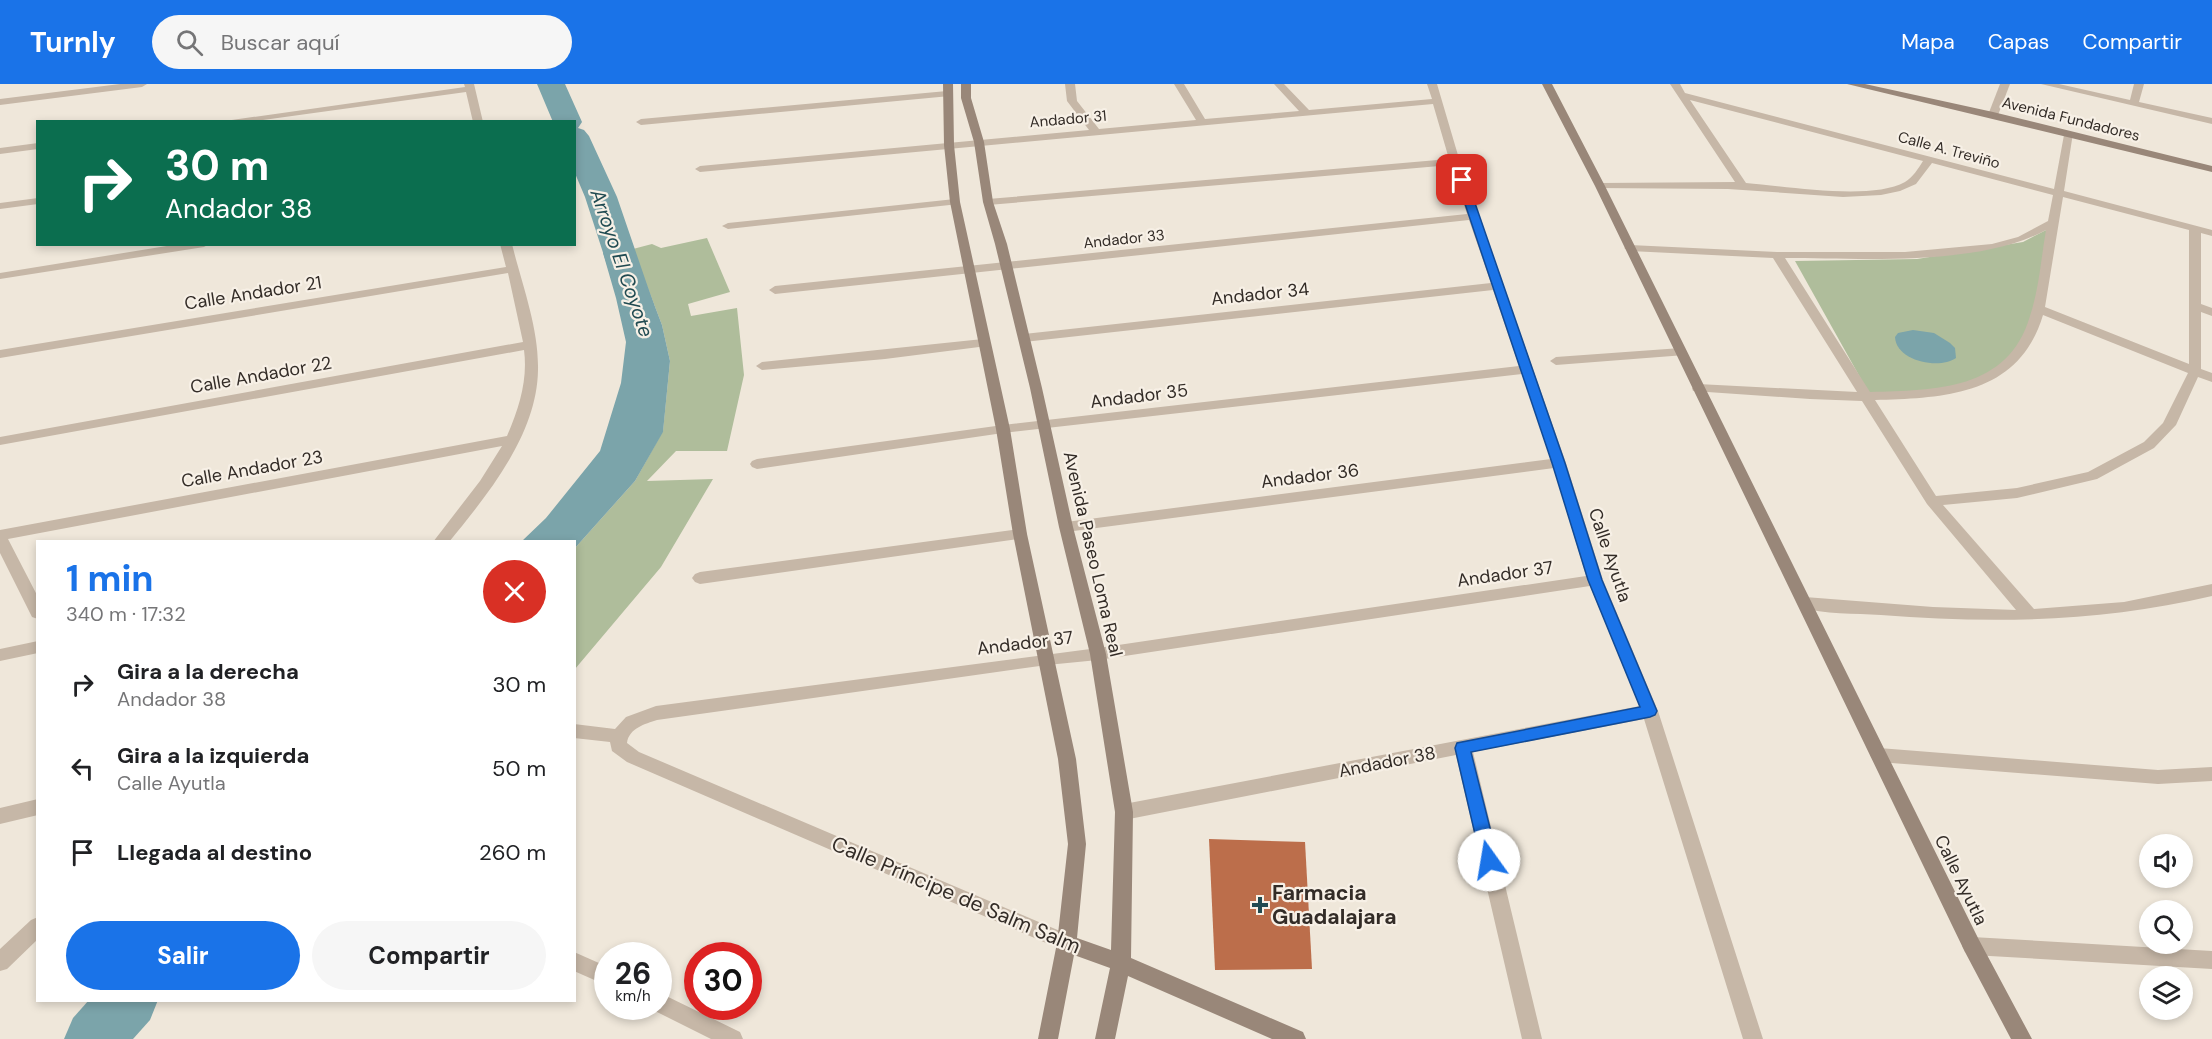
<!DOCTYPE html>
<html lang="es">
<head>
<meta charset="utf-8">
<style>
  body { margin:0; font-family:"DM Sans",sans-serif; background:#f6f6f6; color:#202124; height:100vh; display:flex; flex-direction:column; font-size:22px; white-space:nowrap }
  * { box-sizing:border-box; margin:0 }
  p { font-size:20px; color:#757577 }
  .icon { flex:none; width:33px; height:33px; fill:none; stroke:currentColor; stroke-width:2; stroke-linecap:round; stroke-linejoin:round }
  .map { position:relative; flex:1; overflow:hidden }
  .drawer { position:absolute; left:36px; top:456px; width:540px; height:462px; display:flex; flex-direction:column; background:#fff; border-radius:0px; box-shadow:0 3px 9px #0003 }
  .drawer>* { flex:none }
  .guide { position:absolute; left:36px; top:36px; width:540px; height:126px; border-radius:0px; box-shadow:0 3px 9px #0003; background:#0b6e4f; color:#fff; overflow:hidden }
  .tools { position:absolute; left:2139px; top:750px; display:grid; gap:12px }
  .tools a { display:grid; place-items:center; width:54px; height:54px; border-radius:50%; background:#fff; box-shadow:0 3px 9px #0003; font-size:30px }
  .speed { position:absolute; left:594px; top:858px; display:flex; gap:12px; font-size:30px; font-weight:700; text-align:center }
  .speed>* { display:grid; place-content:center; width:78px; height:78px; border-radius:50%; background:#fff; box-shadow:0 3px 9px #0003; line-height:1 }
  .speed small { font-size:15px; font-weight:400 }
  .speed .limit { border:9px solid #d22; background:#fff; color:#111 }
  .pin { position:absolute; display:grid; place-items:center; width:51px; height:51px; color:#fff; margin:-26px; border-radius:12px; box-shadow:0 3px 9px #0006 }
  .me { position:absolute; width:66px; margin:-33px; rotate:347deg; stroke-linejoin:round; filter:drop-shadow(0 0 4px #0008) }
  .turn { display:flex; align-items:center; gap:21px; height:126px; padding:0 30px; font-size:27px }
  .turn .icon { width:78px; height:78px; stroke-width:2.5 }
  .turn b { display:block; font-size:42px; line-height:51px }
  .round { display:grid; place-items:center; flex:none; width:63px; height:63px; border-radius:32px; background:#f6f6f6 }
  .summary { display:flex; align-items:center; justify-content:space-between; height:102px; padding:0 30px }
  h1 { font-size:36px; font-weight:700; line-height:45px; color:#1a73e8 }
  .primary-button { display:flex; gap:12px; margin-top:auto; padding:12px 30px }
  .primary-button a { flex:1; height:69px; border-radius:36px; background:#1a73e8; color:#fff; font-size:24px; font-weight:700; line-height:69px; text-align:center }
  .primary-button a+a { background:#f6f6f6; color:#202124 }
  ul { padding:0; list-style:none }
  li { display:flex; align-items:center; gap:18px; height:84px; padding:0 30px }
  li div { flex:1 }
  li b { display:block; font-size:22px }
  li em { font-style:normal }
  header { display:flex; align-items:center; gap:36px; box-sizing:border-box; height:84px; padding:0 30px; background:#1a73e8; color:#fff }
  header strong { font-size:28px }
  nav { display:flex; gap:33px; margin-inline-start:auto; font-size:21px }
  .search { width:420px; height:54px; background:#f6f6f6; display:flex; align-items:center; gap:15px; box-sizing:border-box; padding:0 21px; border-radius:33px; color:#757577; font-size:22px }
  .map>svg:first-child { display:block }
  .green { fill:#afbd9b }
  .water { fill:#7ba4aa }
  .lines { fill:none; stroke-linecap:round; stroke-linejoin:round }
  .river { fill:#7ba4aa; fill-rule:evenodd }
  .building { fill:#bc6e4b }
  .street { fill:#c6b7a7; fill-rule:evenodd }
  .secondary { fill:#998779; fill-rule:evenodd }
  .route { fill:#1a73e8; stroke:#114b97; stroke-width:1.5 }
  .poi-dot { fill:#204a51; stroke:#f7f0e6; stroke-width:2 }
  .labels { text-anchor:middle; stroke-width:4.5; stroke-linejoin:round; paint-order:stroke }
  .far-street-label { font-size:15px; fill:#332c27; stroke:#f7f0e6 }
  .street-label { font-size:18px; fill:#332c27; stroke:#f7f0e6 }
  .water-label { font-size:20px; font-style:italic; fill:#204a51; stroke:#f7f0e6 }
  .near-poi-label { font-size:21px; font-weight:bold; fill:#332c27; stroke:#f7f0e6; text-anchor:start }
  .near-street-label { font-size:21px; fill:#332c27; stroke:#f7f0e6 }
</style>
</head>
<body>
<header>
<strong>Turnly</strong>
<div class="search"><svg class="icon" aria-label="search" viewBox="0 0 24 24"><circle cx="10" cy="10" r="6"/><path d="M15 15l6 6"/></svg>Buscar aquí</div>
<nav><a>Mapa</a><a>Capas</a><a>Compartir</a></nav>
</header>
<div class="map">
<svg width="2212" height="955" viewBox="0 0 2212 955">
  <rect width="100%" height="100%" fill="#efe7da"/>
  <g class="green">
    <path d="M2050 144 2027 257 2013 275 1970 301 1871 313 1795 177 1917 175 2023 158Z"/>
    <path d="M707 154 730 208 688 220 691 232 737 224 744 291 727 367H676L647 397 713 395 661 483 575 585V464L635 397 663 347 670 277 662 241 633 165 652 160 661 164Z"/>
  </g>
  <g class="water">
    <path d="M632 162 662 241 670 277 663 348 635 397 575 464 574 458 522 457 546 434 600 367 621 299 626 258 616 214 603 169Z"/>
    <path d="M1913 246 1934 249 1950 259 1955 264 1956 274C1939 286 1896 277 1895 253L1898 249Z"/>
  </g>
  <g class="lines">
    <g class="river">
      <path d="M537 0H565L582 38 578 44 584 46 589 52 617 113 654 221 649 228 637 231 625 228 620 221 585 113 574 87V38H553Z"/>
      <path d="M89 916H158L150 936 133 955H64L73 934Z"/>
    </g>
  </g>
  <path class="building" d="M1209 755 1305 758 1312 885 1215 886Z"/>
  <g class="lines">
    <g class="street">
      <path d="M120 0H147L142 3 0 21V15Z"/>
      <path d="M464 0H474L483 38H473L466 8 249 38H218L465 3Z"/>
      <path d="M1065 0H1075L1077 17 1099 45 1196 36 1174 0H1184L1205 35 1299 27 1274 0H1284L1309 26 1432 15 1427 0H1437L1460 78 1566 379 1603 496 1658 627 1763 955H1743L1644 635 1473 668 1542 955H1522L1456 671 1124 736 1118 733 1115 728 1118 723 1124 720 1640 622 1590 502 1098 576 1047 581 657 636C645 640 629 644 627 659L639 668 1074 853 1077 859 1074 865 1067 868 627 678 612 667 610 658 574 654V640L615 645 626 633 656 622 1098 564 1586 492 1554 384 1066 448 1059 443 1066 438 1551 375 1522 290 1003 349 757 385 752 383 750 380 752 377 757 375 1003 341 1519 282 1493 206 1024 258 1018 254 1024 250 1491 199 1469 136 775 210 769 206 775 202 1467 130 1451 81 988 121 983 118 988 115 1449 75 1433 20 700 88 695 85 700 82 1089 46 1067 17Z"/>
      <path d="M1670 0H1680L1685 9 2054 105 2064 51 2073 49 2064 107 2212 146V152L2201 149V220L2212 224V232L2201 228V285L2212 289V298L2198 293 2176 341 2154 364 2097 395 2017 414 1943 421 2034 525 2124 518 2212 500V512C2102 538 1994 540 1881 531 1855 529 1824 531 1800 523L1797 519 1800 515 1805 513 1933 523 2016 526 1927 420 1862 317 1810 315 1693 307 1692 304 1698 300 1857 308 1773 174 1630 167 1624 164 1630 161 1777 168H1905L1992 160 2018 153 2048 137 2053 111 1932 79 1916 100 1900 107 1881 111 1843 113 1728 105 1596 104V100L1600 99 1735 98ZM1690 16 1923 77C1918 85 1913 93 1905 98 1871 117 1786 102 1746 99ZM2063 113 2189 146V280L2045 223ZM2046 146C2041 175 2039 205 2030 232 2008 307 1935 306 1870 308L1785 174C1862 174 1978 183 2046 146ZM2043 231 2188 289 2163 339 2144 358 2088 388 2017 404 1936 412 1875 316C1946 314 2019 311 2043 231Z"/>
      <path d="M2000 0H2010L1998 31 1990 33 1988 31Z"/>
      <path d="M2041 0H2059L2130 16 2134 0H2144L2139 18 2212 34V40Z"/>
      <path d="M947 7 952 10 950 12 641 41 636 38 641 35Z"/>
      <path d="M38 59V65L0 70V64Z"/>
      <path d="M38 114V120L0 125V119Z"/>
      <path d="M955 115 960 118 959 120 728 145 722 142 728 139Z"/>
      <path d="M179 160H209L204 163 0 195V189Z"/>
      <path d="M500 160H512C522 201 539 244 538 286 537 351 488 410 449 458H433L480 397 502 362 8 455 38 513V535L32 533 0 469V446L507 352C519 324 528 296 524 266L0 361V353L523 258 508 189 0 274V266L506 183Z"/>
      <path d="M983 255 989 259 987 262 885 275 762 286 756 282 762 278Z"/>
      <path d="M1681 264 1687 268 1685 271 1556 281 1550 277 1556 273Z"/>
      <path d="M1020 445 1025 446 1027 450 1025 454 700 500 695 498 692 494 695 490 700 488Z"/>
      <path d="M38 557V569L0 577V565Z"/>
      <path d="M1879 664 2158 686 2212 683V697L2158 700 1879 678 1873 676 1870 671 1873 666Z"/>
      <path d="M38 715V731L0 740V724Z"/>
      <path d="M38 833V855L7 885 0 887V865L31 836Z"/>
      <path d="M1972 853 2212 867V885L1972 871 1965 868 1962 862 1965 856Z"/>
      <path d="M574 868 608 883V902L574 887Z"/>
      <path d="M658 908 740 948 743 955H711L651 925 650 922H658Z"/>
    </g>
    <g class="secondary">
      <path d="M943 0H953L954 61 960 118 1010 345 1027 450 1076 675 1086 760 1077 854 1111 866 1115 728 1090 570 1059 443 1030 304 995 160 983 118 974 58 961 14V0H971V14L984 58 993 118 1007 160 1042 304 1073 443 1106 570 1133 728 1131 874 1303 948 1306 955H1272L1128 892 1115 955H1095L1110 884 1074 871 1058 955H1038L1057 859 1068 760 1058 675 1013 450 996 345 950 118 944 61Z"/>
      <path d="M1542 0H1552L1605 102 1979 856 2032 955H2011L1965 868 1595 102Z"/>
      <path d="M1847 0H1865L1993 28 2212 82V88Z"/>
    </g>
  </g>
  <path class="route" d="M1462 93 1467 96 1565 379 1602 496 1657 627 1655 631 1650 633 1471 668 1498 776 1495 781 1489 783 1483 781 1481 776 1455 664 1457 659 1640 623 1588 496 1552 379 1457 96Z"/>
  <path class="poi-dot" d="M1257 812h6v6h6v6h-6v6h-6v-6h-6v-6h6z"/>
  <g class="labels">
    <g class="far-street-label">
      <text transform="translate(1068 35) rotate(-5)" y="5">Andador 31</text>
      <text transform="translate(2071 35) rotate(14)" y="5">Avenida Fundadores</text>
      <text transform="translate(1949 66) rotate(15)" y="5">Calle A. Treviño</text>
      <text transform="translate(1124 155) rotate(-6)" y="5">Andador 33</text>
    </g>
    <g class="street-label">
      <text transform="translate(253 209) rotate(-9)" y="6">Calle Andador 21</text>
      <text transform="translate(1260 210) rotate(-6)" y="6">Andador 34</text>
      <text transform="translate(261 291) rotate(-10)" y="6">Calle Andador 22</text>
      <text transform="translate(1139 312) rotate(-7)" y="6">Andador 35</text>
      <text transform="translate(252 385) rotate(-10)" y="6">Calle Andador 23</text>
      <text transform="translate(1310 392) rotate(-7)" y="6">Andador 36</text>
      <text transform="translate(1093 470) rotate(77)" y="6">Avenida Paseo Loma Real</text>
      <text transform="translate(1610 471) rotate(71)" y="6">Calle Ayutla</text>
      <text transform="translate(1505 490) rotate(-8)" y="6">Andador 37</text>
      <text transform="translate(1025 559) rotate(-7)" y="6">Andador 37</text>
      <text transform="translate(1387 678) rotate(-11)" y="6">Andador 38</text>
      <text transform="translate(1961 796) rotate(64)" y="6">Calle Ayutla</text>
    </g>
    <g class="water-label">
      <text transform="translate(622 179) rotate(71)" y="7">Arroyo El Coyote</text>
    </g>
    <g class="near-poi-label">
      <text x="1272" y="816">Farmacia<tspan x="1272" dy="24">Guadalajara</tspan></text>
    </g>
    <g class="near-street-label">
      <text transform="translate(956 811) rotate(23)" y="7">Calle Príncipe de Salm Salm</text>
    </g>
  </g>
</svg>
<div class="tools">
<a><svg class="icon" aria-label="sound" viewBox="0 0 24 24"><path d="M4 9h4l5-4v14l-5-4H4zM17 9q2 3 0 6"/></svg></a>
<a><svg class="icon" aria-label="search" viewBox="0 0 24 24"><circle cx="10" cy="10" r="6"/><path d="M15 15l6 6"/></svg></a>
<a><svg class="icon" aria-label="layers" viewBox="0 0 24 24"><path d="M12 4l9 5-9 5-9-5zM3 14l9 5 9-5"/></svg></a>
</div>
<div class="speed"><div>26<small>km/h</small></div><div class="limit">30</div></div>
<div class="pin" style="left:1462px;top:96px;background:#d93025"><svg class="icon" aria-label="arrive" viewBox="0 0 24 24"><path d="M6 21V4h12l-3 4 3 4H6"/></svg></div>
<svg class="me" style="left:1489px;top:776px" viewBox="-20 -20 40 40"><circle r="19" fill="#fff"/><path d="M0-13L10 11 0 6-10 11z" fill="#1a73e8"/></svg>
<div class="guide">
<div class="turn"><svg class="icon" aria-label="right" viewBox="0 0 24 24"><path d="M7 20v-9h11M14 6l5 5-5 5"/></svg><div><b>30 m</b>Andador 38</div></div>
</div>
<section class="drawer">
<div class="summary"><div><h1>1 min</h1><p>340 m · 17:32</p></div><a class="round" style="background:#d93025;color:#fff"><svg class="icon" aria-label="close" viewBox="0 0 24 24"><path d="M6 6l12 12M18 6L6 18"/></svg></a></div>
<ul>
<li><svg class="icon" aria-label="right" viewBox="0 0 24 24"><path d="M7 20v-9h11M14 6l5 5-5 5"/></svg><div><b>Gira a la derecha</b><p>Andador 38</p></div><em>30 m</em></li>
<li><svg class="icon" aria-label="left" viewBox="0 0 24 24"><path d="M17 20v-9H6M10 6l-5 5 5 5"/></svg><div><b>Gira a la izquierda</b><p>Calle Ayutla</p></div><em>50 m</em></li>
<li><svg class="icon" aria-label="arrive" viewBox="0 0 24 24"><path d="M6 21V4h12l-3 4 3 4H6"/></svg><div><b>Llegada al destino</b></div><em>260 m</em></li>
</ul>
<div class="primary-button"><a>Salir</a><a>Compartir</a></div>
</section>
</div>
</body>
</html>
